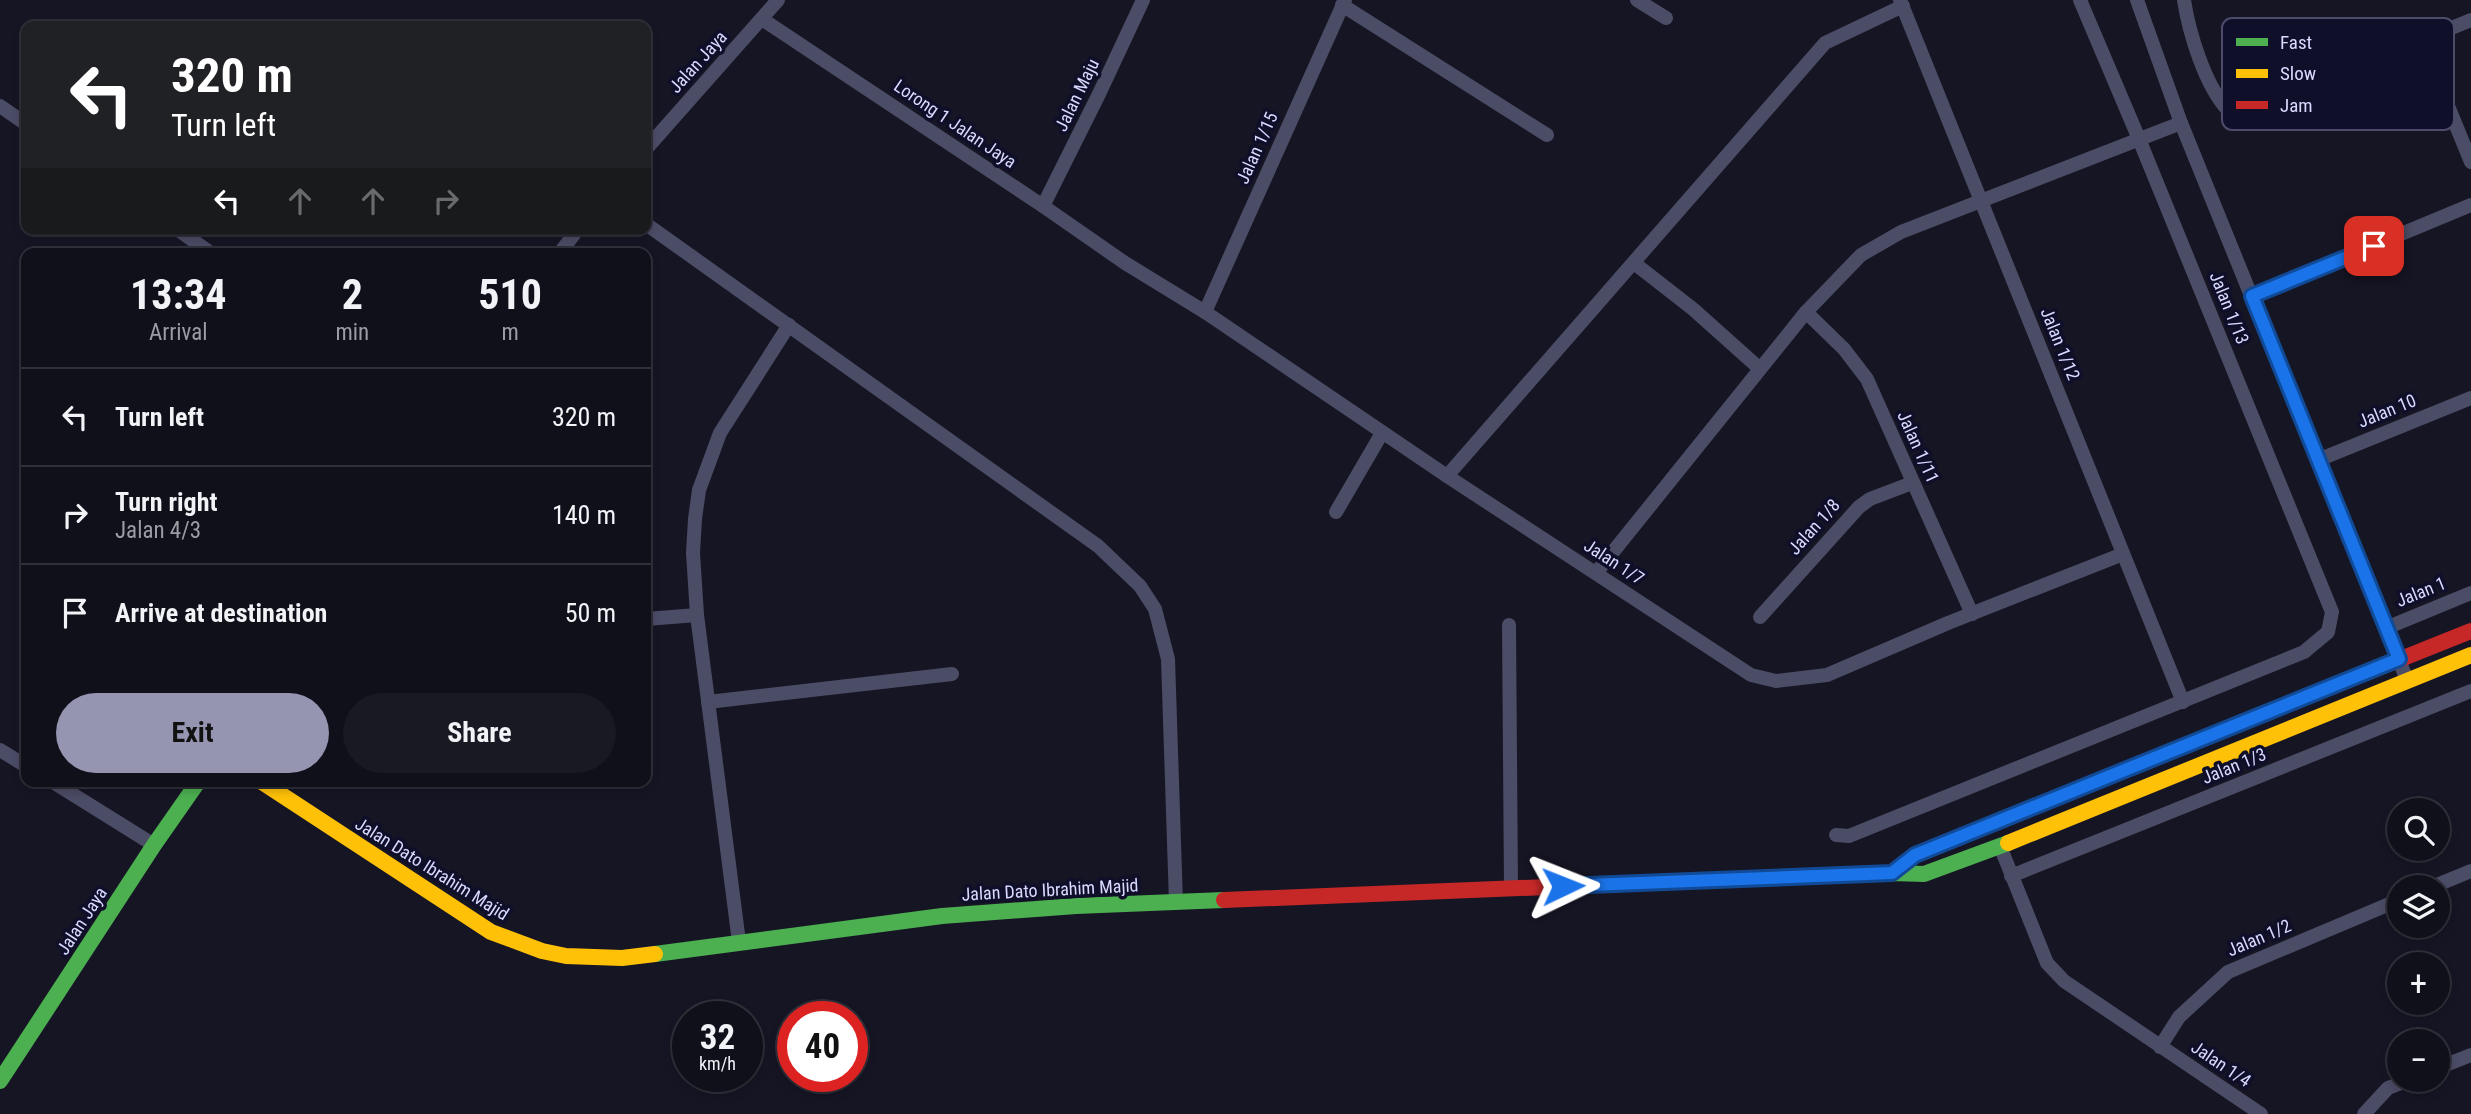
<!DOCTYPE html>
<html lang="en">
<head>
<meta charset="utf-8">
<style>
  body { margin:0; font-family:"Roboto Condensed",sans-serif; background:#191924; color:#f1f3f6; height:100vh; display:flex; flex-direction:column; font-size:26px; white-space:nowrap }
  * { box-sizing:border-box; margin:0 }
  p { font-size:23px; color:#9c9da3 }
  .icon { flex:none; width:38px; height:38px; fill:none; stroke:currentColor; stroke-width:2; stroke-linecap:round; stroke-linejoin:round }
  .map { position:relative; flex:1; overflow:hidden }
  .panel { position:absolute; left:21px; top:248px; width:630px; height:539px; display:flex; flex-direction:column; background:#10101b; border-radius:14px; box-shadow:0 4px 10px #0003,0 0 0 2px #30303a }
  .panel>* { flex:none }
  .banner { position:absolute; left:21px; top:21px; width:630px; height:214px; border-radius:14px; box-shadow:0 4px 10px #0003,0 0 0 2px #30303a; background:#202124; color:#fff; overflow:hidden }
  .buttons { position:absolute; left:2387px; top:798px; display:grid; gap:14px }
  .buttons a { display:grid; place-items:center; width:63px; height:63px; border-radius:50%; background:#10101b; box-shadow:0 4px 10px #0003,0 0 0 2px #30303a; font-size:35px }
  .speed { position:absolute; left:672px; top:1001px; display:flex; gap:14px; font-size:35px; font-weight:700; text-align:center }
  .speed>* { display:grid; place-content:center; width:91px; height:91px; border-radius:50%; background:#10101b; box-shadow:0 4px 10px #0003,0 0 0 2px #30303a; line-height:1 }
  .speed small { font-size:18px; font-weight:400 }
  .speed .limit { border:10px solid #d22; background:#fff; color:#111 }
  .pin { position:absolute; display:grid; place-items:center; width:60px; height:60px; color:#fff; margin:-30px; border-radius:14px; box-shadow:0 4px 10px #0006 }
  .me { position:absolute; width:77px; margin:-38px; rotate:88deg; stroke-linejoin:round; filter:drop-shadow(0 0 5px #0008) }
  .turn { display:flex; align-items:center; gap:24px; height:147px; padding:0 35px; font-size:32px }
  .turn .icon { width:91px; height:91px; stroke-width:2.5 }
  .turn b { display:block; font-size:49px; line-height:60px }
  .lanes { display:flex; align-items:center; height:66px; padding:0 35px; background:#0003; justify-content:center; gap:35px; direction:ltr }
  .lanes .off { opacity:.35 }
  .eta { display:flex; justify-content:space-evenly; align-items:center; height:119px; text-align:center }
  .eta b { font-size:42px; font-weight:700; line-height:49px }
  .cta { display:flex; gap:14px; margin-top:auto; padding:14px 35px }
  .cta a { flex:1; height:80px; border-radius:42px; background:#9595b2; color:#111; font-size:28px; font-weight:700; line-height:80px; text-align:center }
  .cta a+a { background:#191924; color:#f1f3f6 }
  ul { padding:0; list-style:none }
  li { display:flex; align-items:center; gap:21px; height:98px; padding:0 35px; border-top:2px solid #30303a }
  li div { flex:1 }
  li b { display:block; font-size:26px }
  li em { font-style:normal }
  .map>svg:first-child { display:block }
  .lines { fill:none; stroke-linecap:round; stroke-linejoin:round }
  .street { stroke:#4b4c65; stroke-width:14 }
  .fast { stroke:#4caf50; stroke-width:16 }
  .slow { stroke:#ffc107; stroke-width:16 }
  .jam { stroke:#c62828; stroke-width:16 }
  .route-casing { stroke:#114b97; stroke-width:18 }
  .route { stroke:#1a73e8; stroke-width:12 }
  .labels { text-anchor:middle; stroke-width:7; stroke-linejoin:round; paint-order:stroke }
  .street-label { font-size:18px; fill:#d9daff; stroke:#100f2a }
  .key { fill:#100f2a; stroke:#4c4c6a; stroke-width:2 }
  .key-label { font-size:19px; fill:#d9daff }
</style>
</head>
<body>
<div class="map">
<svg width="2471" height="1114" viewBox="0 0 2471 1114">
  <rect width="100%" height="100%" fill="#161524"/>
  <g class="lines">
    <g class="street">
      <path d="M1637 0 1666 18"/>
      <path d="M1900 0 2183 702"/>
      <path d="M2137 0 2181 123 2407 680"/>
      <path d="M2184 0C2189 33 2205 85 2227 109L2242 110 2275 101 2471 20"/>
      <path d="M1342 5 1547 135"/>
      <path d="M762 19 1043 206 1125 263 1205 312 1447 476 1751 675 1776 681 1827 675 1948 623 2123 554"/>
      <path d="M2421 40 2471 162"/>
      <path d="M0 106 26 124"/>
      <path d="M646 149 778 0"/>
      <path d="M1043 206 1099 94 1143 0"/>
      <path d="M646 224 1098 546 1140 586 1155 609 1168 659 1176 903"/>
      <path d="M177 229 212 254"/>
      <path d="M559 254 578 229"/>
      <path d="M1634 263 1693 309 1759 368"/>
      <path d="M2252 296 2471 205"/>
      <path d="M1205 312 1345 0"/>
      <path d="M1806 312 1844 349 1867 379 1972 614"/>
      <path d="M2318 460 2471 398"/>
      <path d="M1447 476 1825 43 1903 6"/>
      <path d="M1336 512 1382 433"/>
      <path d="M1596 573 1806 312 1861 255 1901 232 2181 123"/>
      <path d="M1760 617 1859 507 1870 499 1912 483"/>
      <path d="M646 619 697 615"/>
      <path d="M1509 625 1511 888"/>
      <path d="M2386 628 2471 593"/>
      <path d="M708 702 952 674"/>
      <path d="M0 750 26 766"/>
      <path d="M53 782 154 845"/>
      <path d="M1836 835 1849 836 2304 652 2328 632 2332 612 2139 139 2080 0"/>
      <path d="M2000 846 2047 963 2064 981 2261 1114"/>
      <path d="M2011 876 2471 691"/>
      <path d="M2432 887 2471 871"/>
      <path d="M739 942 697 615 693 553 695 519 699 490 720 433 789 325"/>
      <path d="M2160 1047 2179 1017 2228 972 2399 900"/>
      <path d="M2438 1068 2471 1055"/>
      <path d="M2364 1114 2388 1088 2409 1080"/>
    </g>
    <g class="fast">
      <path d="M1721 880 1892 873 1924 874 2008 843"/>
      <path d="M655 954 942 916 1076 906 1224 900"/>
      <path d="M0 1081 154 845 198 782"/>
    </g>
    <g class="slow">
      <path d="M262 782 491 932 542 951 566 956 622 958 655 954"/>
      <path d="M2008 843 2471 655"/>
      <path d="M1892 873 1915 855 2246 721"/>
    </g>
    <g class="jam">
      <path d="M2246 721 2471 631"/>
      <path d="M1224 900 1721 880"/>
    </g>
  </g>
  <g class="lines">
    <defs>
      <path id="route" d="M1563 886 1892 873 1915 855 2399 659 2252 296 2374 246"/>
    </defs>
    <use href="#route" class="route-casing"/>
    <use href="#route" class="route"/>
  </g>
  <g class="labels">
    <g class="street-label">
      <text transform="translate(698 62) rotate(-48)" y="6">Jalan Jaya</text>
      <text transform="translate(1077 95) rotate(-64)" y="6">Jalan Maju</text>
      <text transform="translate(955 124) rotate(34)" y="6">Lorong 1 Jalan Jaya</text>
      <text transform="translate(1257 148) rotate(-66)" y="6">Jalan 1/15</text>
      <text transform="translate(2229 308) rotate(68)" y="6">Jalan 1/13</text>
      <text transform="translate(2060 344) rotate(68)" y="6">Jalan 1/12</text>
      <text transform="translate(2387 411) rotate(-22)" y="6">Jalan 10</text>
      <text transform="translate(1918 447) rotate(66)" y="6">Jalan 1/11</text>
      <text transform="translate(1814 527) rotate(-48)" y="6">Jalan 1/8</text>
      <text transform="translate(1614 562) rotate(33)" y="6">Jalan 1/7</text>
      <text transform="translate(2421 592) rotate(-22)" y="6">Jalan 1</text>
      <text transform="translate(2234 766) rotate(-22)" y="6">Jalan 1/3</text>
      <text transform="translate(432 869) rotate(32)" y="6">Jalan Dato Ibrahim Majid</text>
      <text transform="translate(1050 890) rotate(-3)" y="6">Jalan Dato Ibrahim Majid</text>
      <text transform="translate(82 921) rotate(-57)" y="6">Jalan Jaya</text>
      <text transform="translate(2259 938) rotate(-23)" y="6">Jalan 1/2</text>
      <text transform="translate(2221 1064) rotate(34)" y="6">Jalan 1/4</text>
    </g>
  </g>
  <rect x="2222" y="18" width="232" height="112" rx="10" class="key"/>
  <rect x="2236" y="38" width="32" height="8" fill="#4caf50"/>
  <rect x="2236" y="69" width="32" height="9" fill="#ffc107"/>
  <rect x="2236" y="101" width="32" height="8" fill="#c62828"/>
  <g class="key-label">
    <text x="2280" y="49">Fast</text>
    <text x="2280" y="80">Slow</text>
    <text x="2280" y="112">Jam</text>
  </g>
</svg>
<div class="buttons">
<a><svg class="icon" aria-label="search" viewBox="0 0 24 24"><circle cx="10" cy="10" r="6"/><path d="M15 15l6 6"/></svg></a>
<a><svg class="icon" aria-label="layers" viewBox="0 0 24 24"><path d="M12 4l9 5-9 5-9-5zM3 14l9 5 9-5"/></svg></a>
<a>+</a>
<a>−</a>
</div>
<div class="speed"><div>32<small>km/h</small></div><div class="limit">40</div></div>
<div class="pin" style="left:2374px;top:246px;background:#d93025"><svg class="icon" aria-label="arrive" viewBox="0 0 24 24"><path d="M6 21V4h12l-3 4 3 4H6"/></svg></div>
<svg class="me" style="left:1563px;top:886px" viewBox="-20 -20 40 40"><path d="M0-17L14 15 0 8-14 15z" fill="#1a73e8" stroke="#fff" stroke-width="4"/></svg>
<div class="banner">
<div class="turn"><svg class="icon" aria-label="left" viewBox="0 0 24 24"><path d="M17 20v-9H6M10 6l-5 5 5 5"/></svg><div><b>320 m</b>Turn left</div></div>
<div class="lanes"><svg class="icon" aria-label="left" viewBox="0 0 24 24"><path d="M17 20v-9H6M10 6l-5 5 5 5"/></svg><svg class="icon off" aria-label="ahead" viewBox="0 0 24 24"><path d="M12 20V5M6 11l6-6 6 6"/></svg><svg class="icon off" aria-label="ahead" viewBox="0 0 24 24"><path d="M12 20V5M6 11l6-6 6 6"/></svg><svg class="icon off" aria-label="right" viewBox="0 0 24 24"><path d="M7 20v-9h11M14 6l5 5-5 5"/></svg></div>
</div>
<section class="panel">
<div class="eta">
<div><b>13:34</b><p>Arrival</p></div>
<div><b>2</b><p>min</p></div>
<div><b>510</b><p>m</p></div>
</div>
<ul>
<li><svg class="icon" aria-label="left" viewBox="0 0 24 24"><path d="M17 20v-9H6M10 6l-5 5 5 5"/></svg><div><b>Turn left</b></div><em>320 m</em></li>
<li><svg class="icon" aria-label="right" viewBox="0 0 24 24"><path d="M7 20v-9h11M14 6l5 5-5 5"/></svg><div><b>Turn right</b><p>Jalan 4/3</p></div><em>140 m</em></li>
<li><svg class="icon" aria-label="arrive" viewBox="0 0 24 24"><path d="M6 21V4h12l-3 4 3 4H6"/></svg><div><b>Arrive at destination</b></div><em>50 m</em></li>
</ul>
<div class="cta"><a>Exit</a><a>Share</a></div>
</section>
</div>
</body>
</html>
